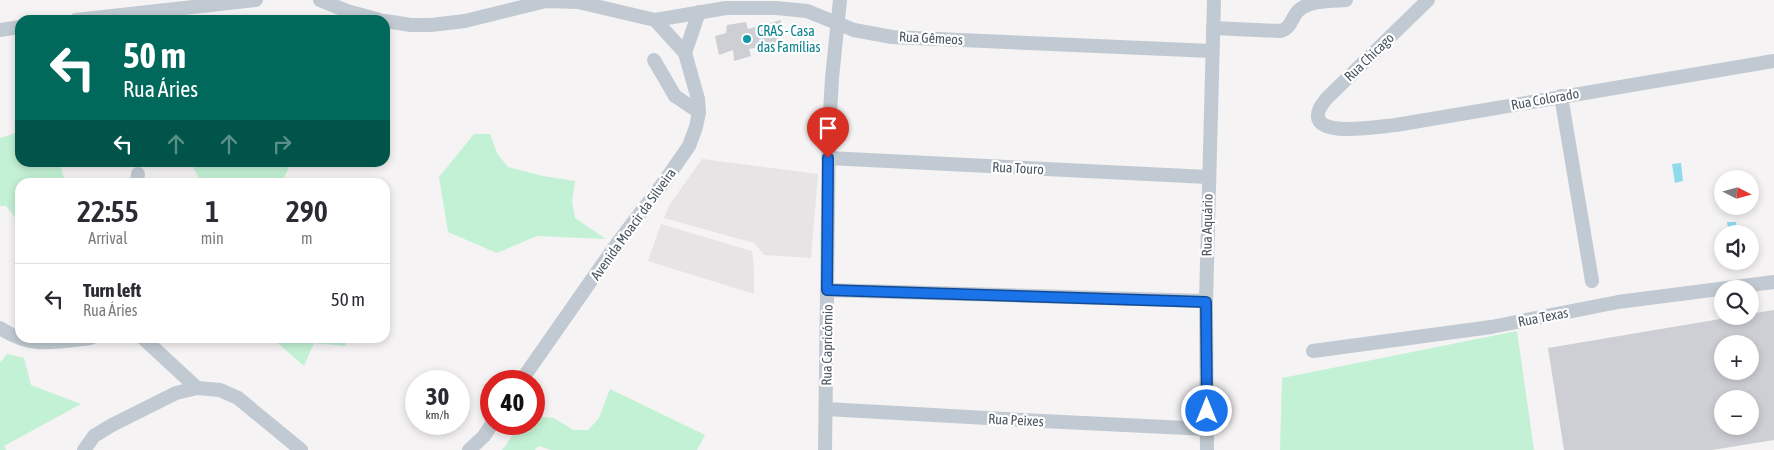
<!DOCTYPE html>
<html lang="en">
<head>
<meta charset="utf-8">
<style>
  body { margin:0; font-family:"Asap Condensed",sans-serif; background:#f7f7f7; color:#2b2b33; height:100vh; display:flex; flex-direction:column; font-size:19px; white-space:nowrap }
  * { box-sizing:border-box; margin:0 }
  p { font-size:16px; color:#7c7c81 }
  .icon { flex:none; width:28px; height:28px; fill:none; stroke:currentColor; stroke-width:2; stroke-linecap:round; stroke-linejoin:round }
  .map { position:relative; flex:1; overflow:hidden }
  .sheet { position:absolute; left:15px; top:178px; width:375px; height:165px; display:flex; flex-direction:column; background:#fff; border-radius:15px; box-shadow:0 2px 8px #0003 }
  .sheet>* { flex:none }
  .banner { position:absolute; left:15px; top:15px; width:375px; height:152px; border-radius:15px; box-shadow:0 2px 8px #0003; background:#00695c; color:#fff; overflow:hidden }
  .needle { width:32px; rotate:96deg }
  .controls { position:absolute; left:1714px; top:170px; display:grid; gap:10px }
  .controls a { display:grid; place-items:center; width:45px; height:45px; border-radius:50%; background:#fff; box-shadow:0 2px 8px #0003; font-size:25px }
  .speed { position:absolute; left:405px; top:370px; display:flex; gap:10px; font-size:25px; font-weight:700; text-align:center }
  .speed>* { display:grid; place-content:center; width:65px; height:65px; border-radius:50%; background:#fff; box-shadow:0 2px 8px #0003; line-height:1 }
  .speed small { font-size:12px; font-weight:400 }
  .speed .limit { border:8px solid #d22; background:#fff; color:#111 }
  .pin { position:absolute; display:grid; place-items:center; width:42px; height:42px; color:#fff; margin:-51px -21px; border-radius:50% 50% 50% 0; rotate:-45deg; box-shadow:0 0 5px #0007 }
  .pin .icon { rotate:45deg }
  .me { position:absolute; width:55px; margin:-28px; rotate:0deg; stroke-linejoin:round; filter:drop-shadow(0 0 4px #0008) }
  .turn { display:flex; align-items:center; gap:18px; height:105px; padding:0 25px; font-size:22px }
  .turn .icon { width:65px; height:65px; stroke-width:2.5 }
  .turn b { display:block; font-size:35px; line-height:42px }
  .lanes { display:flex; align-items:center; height:48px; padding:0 25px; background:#0003; justify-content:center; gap:25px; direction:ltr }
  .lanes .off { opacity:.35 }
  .eta { display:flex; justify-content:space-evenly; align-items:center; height:85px; text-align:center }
  .eta b { font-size:30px; font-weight:600; line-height:35px }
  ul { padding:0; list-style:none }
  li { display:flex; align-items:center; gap:15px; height:70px; padding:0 25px; border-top:1px solid #e1e1e2 }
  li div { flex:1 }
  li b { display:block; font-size:19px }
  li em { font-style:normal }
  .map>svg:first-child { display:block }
  .education { fill:#e6e4e5 }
  .green { fill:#c3f1d5 }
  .water { fill:#90daee }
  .building { fill:#cdcfd5; fill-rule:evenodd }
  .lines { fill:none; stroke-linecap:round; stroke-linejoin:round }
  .minor { stroke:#c1cad2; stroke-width:14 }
  .route-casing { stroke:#114b97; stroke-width:12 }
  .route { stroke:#1a73e8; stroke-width:9 }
  .culture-dot { fill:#0f9aa8; stroke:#fff; stroke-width:2 }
  .labels { text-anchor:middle; stroke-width:4.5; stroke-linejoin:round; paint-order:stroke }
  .culture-label { font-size:14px; fill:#0d838f; stroke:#fff; text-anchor:start }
  .street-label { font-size:14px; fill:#4a5661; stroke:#fff }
</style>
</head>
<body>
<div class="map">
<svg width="1774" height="450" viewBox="0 0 1774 450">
  <rect width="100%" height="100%" fill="#f5f3f3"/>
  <g class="education">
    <path d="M702 159 818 174 811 258 764 255 754 243 664 218 670 204Z"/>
    <path d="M661 224 752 251 754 269V294L648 261Z"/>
  </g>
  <g class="green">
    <path d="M16 133 20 134V162L60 163 64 178 63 182H20V224L6 206H0V138Z"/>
    <path d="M474 134H490L497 153 508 167 543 176 575 181 572 201 575 218 606 239 537 236 497 253 448 232 439 177Z"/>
    <path d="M191 163H291L282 182H201Z"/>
    <path d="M1517 331 1534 450H1280L1282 378Z"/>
    <path d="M272 338H345L346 346 314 343 304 366Z"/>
    <path d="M7 354 24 358 31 385 81 404 4 446 6 450H0V363Z"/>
    <path d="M610 389 705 435 697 450H551L539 446 535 450H502C514 437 513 424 534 424V416L554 418 573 430H588L599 418Z"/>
  </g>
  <g class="water">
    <path d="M1681 163 1683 181 1675 183 1672 164Z"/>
    <path d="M1727 222H1736L1738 234H1729Z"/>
  </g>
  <g class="building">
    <path d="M781 20 778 43 749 49 751 56 734 61 733 50 719 55 715 36 726 33 727 25 746 22 748 29Z"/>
    <path d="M1774 310V440L1712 450H1564L1548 348 1738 316H1750V314ZM1722 344H1750V371H1722ZM1722 399H1750V426H1722Z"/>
  </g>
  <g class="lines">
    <g class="minor">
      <path d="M320 0 347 11 380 20"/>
      <path d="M1428 0 1327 98C1324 102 1318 108 1318 115 1316 138 1382 126 1396 125L1774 61"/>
      <path d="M76 20 256 0"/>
      <path d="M655 20 726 8H776L807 11 854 30 892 37 1212 51"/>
      <path d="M385 21 411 25H431L465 21 546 1 578 2 655 20 685 53 698 99 699 112 696 127 689 146 664 182 616 245 521 381"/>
      <path d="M1213 28 1280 31C1292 28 1291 18 1298 11 1309 0 1332 1 1346 0"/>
      <path d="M0 30 20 27"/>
      <path d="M685 53 699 12"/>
      <path d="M654 60 675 96 699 112"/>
      <path d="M1561 96 1592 281"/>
      <path d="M828 158 1208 177"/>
      <path d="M137 182 138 174"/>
      <path d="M827 290 1206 301"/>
      <path d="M0 328C31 349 56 342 91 338"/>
      <path d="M143 338 197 388"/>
      <path d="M1313 351 1491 327 1618 302 1774 282"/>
      <path d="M826 409 1022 420 1207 429"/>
      <path d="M84 450 94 436 112 425 176 393 197 388 220 390 238 398 301 450"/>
      <path d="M469 450 484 436 492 424"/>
      <path d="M825 450 829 130 832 78 840 0"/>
      <path d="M1207 450 1206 301 1214 0"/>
    </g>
  </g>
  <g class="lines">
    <defs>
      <path id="route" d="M828 158 827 290 1206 302 1207 411"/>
    </defs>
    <use href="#route" class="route-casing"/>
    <use href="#route" class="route"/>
  </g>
  <circle class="culture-dot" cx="747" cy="39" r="5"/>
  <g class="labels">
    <g class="culture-label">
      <text x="757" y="36">CRAS - Casa<tspan x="757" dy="16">das Famílias</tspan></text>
    </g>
    <g class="street-label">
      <text transform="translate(931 38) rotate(3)" y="5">Rua Gêmeos</text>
      <text transform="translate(1369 57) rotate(-44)" y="5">Rua Chicago</text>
      <text transform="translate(1545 99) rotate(-10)" y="5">Rua Colorado</text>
      <text transform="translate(1018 168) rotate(3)" y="5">Rua Touro</text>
      <text transform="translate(633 224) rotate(-54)" y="5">Avenida Moacir da Silveira</text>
      <text transform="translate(1207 225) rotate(-89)" y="5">Rua Aquário</text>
      <text transform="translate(1543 317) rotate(-11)" y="5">Rua Texas</text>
      <text transform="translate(827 345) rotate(-89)" y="5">Rua Capricórnio</text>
      <text transform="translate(1016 420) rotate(3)" y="5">Rua Peixes</text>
    </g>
  </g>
</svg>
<div class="controls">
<a><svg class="needle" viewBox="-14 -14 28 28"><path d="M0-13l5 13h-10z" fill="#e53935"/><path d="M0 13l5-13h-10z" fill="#7c7c81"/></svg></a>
<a><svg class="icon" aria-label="sound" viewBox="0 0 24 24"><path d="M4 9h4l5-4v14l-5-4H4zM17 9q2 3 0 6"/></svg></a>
<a><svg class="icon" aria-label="search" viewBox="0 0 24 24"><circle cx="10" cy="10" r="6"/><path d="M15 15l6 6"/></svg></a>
<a>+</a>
<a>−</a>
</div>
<div class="speed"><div>30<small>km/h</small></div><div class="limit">40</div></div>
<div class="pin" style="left:828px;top:158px;background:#d93025"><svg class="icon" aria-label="arrive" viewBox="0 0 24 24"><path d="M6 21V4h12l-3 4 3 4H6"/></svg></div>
<svg class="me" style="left:1207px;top:411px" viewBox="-20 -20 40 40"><circle r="17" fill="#1a73e8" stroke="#fff" stroke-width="3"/><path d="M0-11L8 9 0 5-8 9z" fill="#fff"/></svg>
<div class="banner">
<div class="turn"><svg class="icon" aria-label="left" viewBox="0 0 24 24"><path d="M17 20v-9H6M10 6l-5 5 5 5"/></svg><div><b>50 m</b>Rua Áries</div></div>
<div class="lanes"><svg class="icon" aria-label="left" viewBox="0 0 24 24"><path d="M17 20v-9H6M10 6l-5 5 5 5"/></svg><svg class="icon off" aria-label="ahead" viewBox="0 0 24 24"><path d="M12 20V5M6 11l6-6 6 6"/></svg><svg class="icon off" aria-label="ahead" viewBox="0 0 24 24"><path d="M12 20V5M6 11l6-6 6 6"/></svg><svg class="icon off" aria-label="right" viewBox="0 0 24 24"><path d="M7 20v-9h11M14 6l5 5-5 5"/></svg></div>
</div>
<section class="sheet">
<div class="eta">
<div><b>22:55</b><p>Arrival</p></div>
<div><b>1</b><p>min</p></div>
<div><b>290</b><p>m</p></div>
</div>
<ul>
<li><svg class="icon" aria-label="left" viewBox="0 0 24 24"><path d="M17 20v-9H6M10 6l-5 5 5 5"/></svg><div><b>Turn left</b><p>Rua Áries</p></div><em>50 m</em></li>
</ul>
</section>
</div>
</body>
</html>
